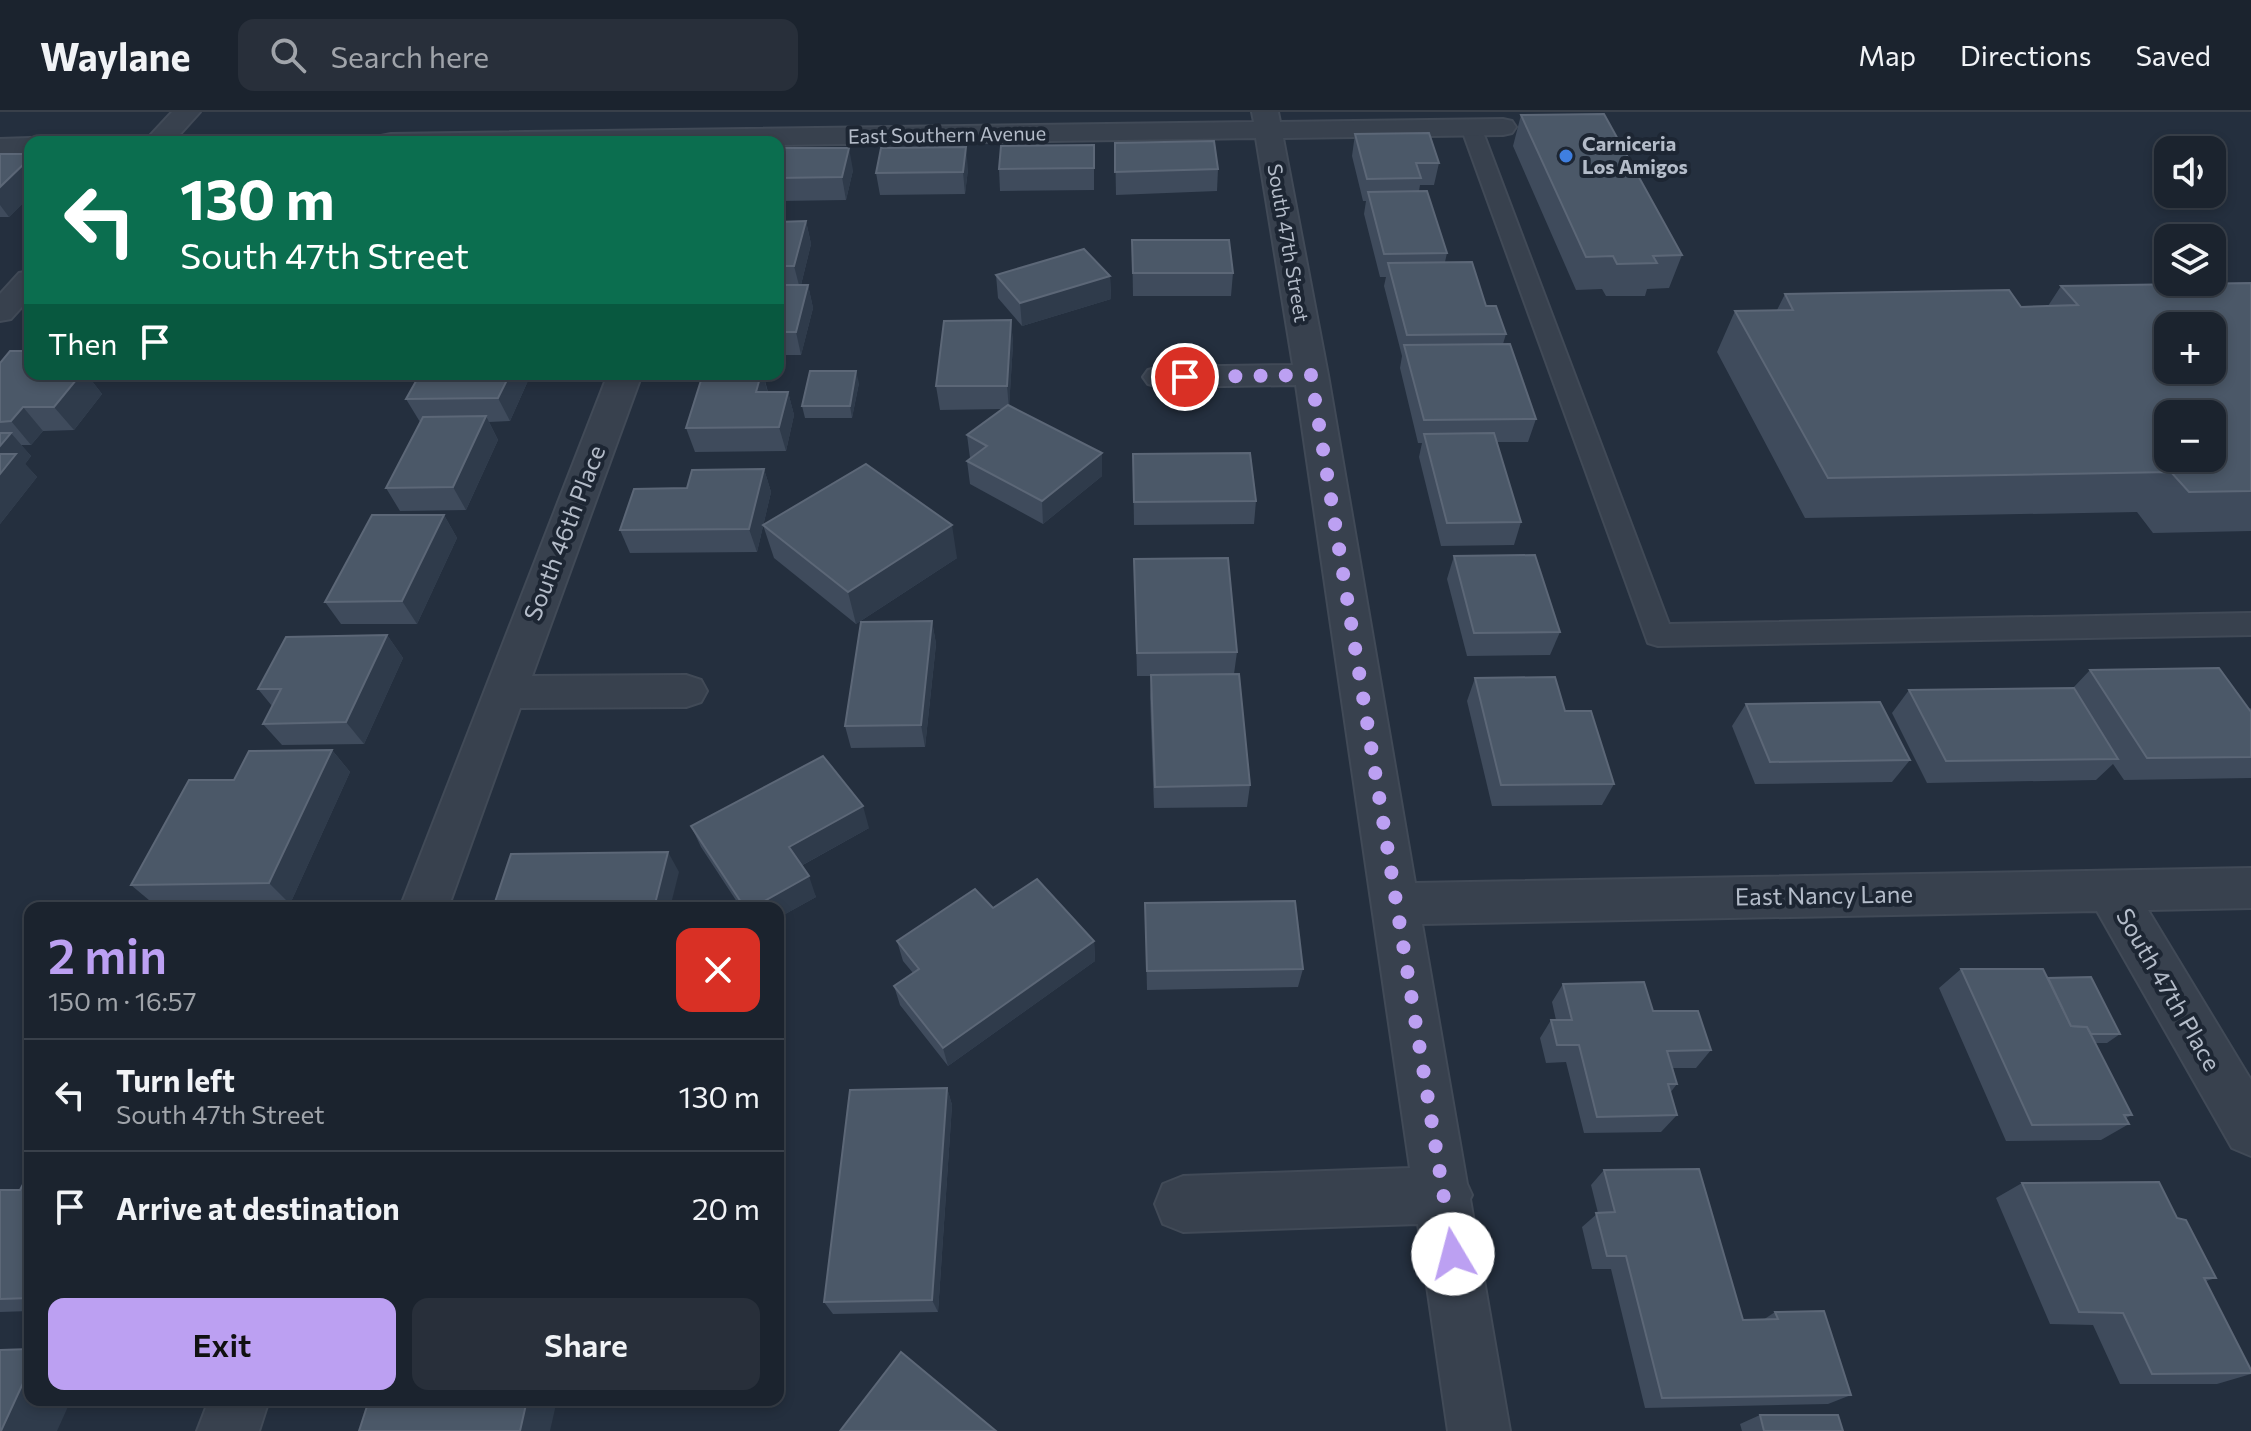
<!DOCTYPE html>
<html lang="en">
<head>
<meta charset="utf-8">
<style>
  body { margin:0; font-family:Commissioner,sans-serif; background:#282f3a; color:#f1f3f6; height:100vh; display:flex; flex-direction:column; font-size:30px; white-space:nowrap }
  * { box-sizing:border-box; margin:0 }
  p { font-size:26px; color:#a0a4aa }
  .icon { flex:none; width:44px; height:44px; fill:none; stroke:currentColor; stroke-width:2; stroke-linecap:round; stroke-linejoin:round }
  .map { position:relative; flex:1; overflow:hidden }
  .details { position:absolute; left:24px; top:790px; width:760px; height:504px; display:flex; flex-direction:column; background:#1b232e; border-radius:16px; box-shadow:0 4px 12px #0003,0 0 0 2px #39404a }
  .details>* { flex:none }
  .guide { position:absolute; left:24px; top:24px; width:760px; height:244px; border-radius:16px; box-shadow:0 4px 12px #0003,0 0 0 2px #39404a; background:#0b6e4f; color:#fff; overflow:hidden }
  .controls { position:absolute; left:2154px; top:24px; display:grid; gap:16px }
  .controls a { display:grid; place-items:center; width:72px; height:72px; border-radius:16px; background:#1b232e; box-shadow:0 4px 12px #0003,0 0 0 2px #39404a; font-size:40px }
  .pin { position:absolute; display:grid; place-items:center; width:68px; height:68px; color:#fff; margin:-34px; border:4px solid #fff; border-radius:50%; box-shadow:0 2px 8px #0007 }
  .me { position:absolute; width:88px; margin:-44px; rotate:352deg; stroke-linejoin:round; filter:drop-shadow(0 0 6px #0008) }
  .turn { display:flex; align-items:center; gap:28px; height:168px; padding:0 24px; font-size:36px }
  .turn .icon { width:104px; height:104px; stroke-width:2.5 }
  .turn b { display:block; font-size:56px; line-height:68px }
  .then { display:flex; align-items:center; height:76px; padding:0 24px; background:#0003; gap:16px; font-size:30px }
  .round { display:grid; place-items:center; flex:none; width:84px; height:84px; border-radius:16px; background:#282f3a }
  .summary { display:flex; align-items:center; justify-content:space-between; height:136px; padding:0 24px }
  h1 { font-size:48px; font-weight:600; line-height:60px; color:#bca0f2 }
  .primary-button { display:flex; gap:16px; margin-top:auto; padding:16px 24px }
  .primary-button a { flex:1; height:92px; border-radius:16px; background:#bca0f2; color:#111; font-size:32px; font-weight:600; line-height:92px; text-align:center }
  .primary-button a+a { background:#282f3a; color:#f1f3f6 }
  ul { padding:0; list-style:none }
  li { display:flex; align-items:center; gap:24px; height:112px; padding:0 24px; border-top:2px solid #39404a }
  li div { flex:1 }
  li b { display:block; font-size:30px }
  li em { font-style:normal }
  header { display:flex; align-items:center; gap:48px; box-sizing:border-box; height:112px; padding:0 40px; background:#1b232e; border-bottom:2px solid #39404a }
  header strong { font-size:38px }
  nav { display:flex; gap:44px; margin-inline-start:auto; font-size:28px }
  .search { width:560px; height:72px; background:#282f3a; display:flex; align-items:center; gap:20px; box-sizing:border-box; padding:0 28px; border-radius:16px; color:#a0a4aa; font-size:30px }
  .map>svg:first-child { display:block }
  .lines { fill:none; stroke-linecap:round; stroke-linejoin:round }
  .lane-casing { stroke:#414a57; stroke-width:4 }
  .street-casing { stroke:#414a57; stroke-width:4 }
  .lane { fill:#38414e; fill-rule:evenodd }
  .street { fill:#38414e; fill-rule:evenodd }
  .wall { fill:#3f4b5c }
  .shaded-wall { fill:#2f3b4b }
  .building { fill:#4b5868; stroke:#5c6777; stroke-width:2; fill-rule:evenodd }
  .route { stroke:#bca0f2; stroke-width:14; stroke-dasharray:0 25.2 }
  .shop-dot { fill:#3f7fe0; stroke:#1d2633; stroke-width:3 }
  .labels { text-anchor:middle; stroke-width:8; stroke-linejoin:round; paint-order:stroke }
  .far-street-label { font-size:20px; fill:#b4bcc9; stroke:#1d2633 }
  .far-poi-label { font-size:20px; font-weight:bold; fill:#b4bcc9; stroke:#1d2633; text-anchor:start }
  .street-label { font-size:24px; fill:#b4bcc9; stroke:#1d2633 }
</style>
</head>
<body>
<header>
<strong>Waylane</strong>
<div class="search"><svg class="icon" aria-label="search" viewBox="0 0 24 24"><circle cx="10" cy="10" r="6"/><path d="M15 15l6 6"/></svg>Search here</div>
<nav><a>Map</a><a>Directions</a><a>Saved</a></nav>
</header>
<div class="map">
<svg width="2251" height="1319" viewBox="0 0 2251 1319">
  <rect width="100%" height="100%" fill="#242f3e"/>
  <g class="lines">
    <defs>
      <path id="lane" d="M1471 9 1481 15 1669 512 2251 501V523L1658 534 1648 531 1461 15Z"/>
      <g id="street">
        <path d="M172 0H200L173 30H144Z"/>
        <path d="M1252 0H1278L1280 10 1503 7 1512 9 1516 15 1512 21 1503 23 1283 26 1328 263 1415 771 2251 756V796L2148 798 2251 968V1044L2232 1036 2097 799 1422 812 1467 1072 1472 1083 1470 1087 1510 1319H1448L1418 1112 1183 1120 1163 1112 1155 1092 1163 1072 1183 1064 1410 1056 1296 273 1160 275 1148 272 1143 265 1148 258 1160 255 1293 253 1256 26 778 33V30H377L381 24 391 22 1254 10Z"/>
        <path d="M30 26 41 30H30V42L0 43V27Z"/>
        <path d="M30 159V186L11 207 0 209V182L19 161Z"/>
        <path d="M608 262H642L532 564 686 563 701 568 707 579 701 590 686 595 520 596 448 796H400Z"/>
        <path d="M209 1288H269L259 1319H197Z"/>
      </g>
    </defs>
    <use href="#lane" class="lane-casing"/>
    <use href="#street" class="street-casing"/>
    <use href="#lane" class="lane"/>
    <use href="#street" class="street"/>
  </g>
  <g class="wall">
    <path d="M1521 3 1682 143 1669 176 1647 177 1645 184H1606L1602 177 1576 178 1513 34Z"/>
    <path d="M1355 22 1439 51 1434 73H1420L1419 79 1447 141 1445 150 1486 194 1506 222 1503 232 1536 307 1528 330H1497L1521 410 1514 433 1441 434 1419 345 1422 331H1418L1400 256 1402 244 1384 174 1386 165H1380L1364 102 1366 89H1363L1352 44Z"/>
    <path d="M1115 31 1218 57 1217 79 1116 83Z"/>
    <path d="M1094 33V78L1000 79 999 57Z"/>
    <path d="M778 36 853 58 846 88 778 89Z"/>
    <path d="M0 42H30V84L9 105H0Z"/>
    <path d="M968 57 965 82 880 83 876 61Z"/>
    <path d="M806 109 811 132 801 173H808L813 196 801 243H779L778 249V110Z"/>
    <path d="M1132 128 1233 161 1231 184H1133Z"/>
    <path d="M996 163 1110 164 1111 187 1022 214 998 186Z"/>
    <path d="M2251 171V419L2153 421 2137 400 1805 406 1717 240 1735 199 1777 198 1785 182 2021 195 2048 194 2061 174Z"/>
    <path d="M1011 208 1013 232 1009 294 1102 341V364L1043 412 970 372 967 349 970 346 967 323 1003 297 940 298 936 274Z"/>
    <path d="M0 251 88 264 102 282 74 318 43 319 31 333H21L31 344 25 352 37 365 0 412Z"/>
    <path d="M420 262H531L510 309 489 310 498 328 466 398 400 399 386 376 420 310 406 287Z"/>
    <path d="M703 262H775L774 265H764L768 280H788L794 303 786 339 695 340 686 316Z"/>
    <path d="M859 271 852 306H805L802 294Z"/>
    <path d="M1133 342 1256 389 1254 412 1134 413Z"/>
    <path d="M764 357 771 380 757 440 630 441 620 418Z"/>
    <path d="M444 403 457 426 417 512H341L325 490Z"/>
    <path d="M763 413 957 446 856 512 774 446Z"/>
    <path d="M1454 444 1560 520 1550 543 1467 544 1447 467Z"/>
    <path d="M1134 447 1237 540 1234 562 1250 673 1247 695 1154 696 1150 585 1151 564H1137Z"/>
    <path d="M932 509 936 532 925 635 851 636 845 614Z"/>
    <path d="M387 523 403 546 364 632 282 633 263 612 272 594 258 577Z"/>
    <path d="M2090 558 2249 597 2251 596V666L2124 668 2113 652 2096 668 1927 671 1892 601 1909 578 2073 576Z"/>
    <path d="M1475 566 1614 672 1602 693 1492 694 1467 589Z"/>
    <path d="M1746 592 1910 648 1892 670 1755 672 1732 614Z"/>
    <path d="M332 638 350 660 290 792 156 794 131 773 234 668Z"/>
    <path d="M691 714 869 716 801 754 816 785 778 806V796H741L701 735Z"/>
    <path d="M1145 791 1303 857 1298 875 1147 878Z"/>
    <path d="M993 796 1094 829 1095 849 948 954 900 893 894 874 913 861 903 849 897 829Z"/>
    <path d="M1961 857 2048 866 2120 922 2107 931H2095L2132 1003 2126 1006 2129 1012 2101 1028 2006 1029 1939 876Z"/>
    <path d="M1563 872 1653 899 1711 938 1696 956H1673L1677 972 1670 981 1677 1003 1661 1020 1584 1021 1566 950 1546 951 1540 926 1551 908H1556L1552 890Z"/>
    <path d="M947 976 952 993 938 1200 833 1202 824 1190Z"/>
    <path d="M1604 1058 1743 1208H1763L1775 1200 1851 1283 1828 1292 1645 1296 1611 1157H1592L1582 1115 1598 1101 1591 1073Z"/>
    <path d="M30 1059V1199L0 1200V1078H20Z"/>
    <path d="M2022 1071 2177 1106 2216 1166 2206 1169 2251 1262 2217 1272H2120L2093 1213 2050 1212 1996 1086Z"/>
    <path d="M1760 1303 1843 1319H1742L1740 1312Z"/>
  </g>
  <g class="shaded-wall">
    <path d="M966 35 968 57 965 82 963 60Z"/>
    <path d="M849 36 853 58 846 88 842 65Z"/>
    <path d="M30 46V84L9 105 0 93V75Z"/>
    <path d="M806 109 811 132 800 177 794 154Z"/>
    <path d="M1110 164 1111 187 1022 214 1020 191Z"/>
    <path d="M808 173 813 196 801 243 796 220Z"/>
    <path d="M1011 208 1013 232 1009 297 1007 274Z"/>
    <path d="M856 259 859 271 852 306 850 294Z"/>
    <path d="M58 262H90L88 264 102 282 74 318 54 295Z"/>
    <path d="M510 262H531L510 309 498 286Z"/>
    <path d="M761 262H763L768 282 756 280Z"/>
    <path d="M788 280 794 303 786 339 779 315Z"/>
    <path d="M23 295 43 319 31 333 11 309Z"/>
    <path d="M486 304 498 328 466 398 453 375Z"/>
    <path d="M11 321 31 344 25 352 37 365 0 412V334Z"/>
    <path d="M1102 341V364L1043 412 1042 389Z"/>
    <path d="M764 357 771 380 757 440 749 417Z"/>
    <path d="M444 403 457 426 417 512 402 489Z"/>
    <path d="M952 413 957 446 856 512 848 480Z"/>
    <path d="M932 509 936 532 925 635 921 613Z"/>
    <path d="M387 523 403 546 364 632 346 610Z"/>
    <path d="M332 638 350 660 290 792 269 771Z"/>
    <path d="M863 694 869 716 797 756 789 735Z"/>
    <path d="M668 740 679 760 670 796H654Z"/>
    <path d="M809 764 816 785 778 806V796H752Z"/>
    <path d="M1094 829 1095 849 948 954 943 936Z"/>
    <path d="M947 976 952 993 938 1200 932 1188Z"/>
    <path d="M30 1256V1288H71L57 1319H1Z"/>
    <path d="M527 1288H557L550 1319H520Z"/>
  </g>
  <g class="building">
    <path d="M1604 2 1682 143 1653 144 1657 151 1617 152 1613 144 1586 145 1521 3Z"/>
    <path d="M1429 21 1439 51H1416L1421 66 1367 67 1355 22Z"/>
    <path d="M550 28H619L618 30H549Z"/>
    <path d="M1214 29 1218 57 1115 60V31Z"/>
    <path d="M1094 33V56L999 57 1001 34Z"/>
    <path d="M966 35 963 60 876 61 881 36Z"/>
    <path d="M778 36H849L842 65 778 66Z"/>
    <path d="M0 42H30V46L0 75Z"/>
    <path d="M1427 79 1447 141 1384 142 1368 80Z"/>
    <path d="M806 109 794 154H778V110Z"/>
    <path d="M1132 128H1229L1233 161H1133Z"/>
    <path d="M1084 137 1110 164 1020 191 996 163Z"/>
    <path d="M1472 150 1486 194H1496L1506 222 1407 223 1388 151Z"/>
    <path d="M2251 171V379L2189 380 2171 360 1828 366 1735 199 1793 198 1785 182 2009 178 2021 195 2078 193 2061 174ZM2168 214H2212V258H2168ZM2168 302H2212V346H2168Z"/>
    <path d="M778 173H808L796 220H778Z"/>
    <path d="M1011 208 1007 274H936L944 209Z"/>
    <path d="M1510 232 1536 307 1424 308 1404 233Z"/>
    <path d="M10 239H30V262H81L54 295H23L11 309 0 310V251Z"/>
    <path d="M810 259H856L850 294H802Z"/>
    <path d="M420 262H510L498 286 406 287Z"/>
    <path d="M703 262H761L756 280H788L779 315 686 316Z"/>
    <path d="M1008 293 1102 341 1042 389 967 349 987 334 967 323Z"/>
    <path d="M486 304 453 375 386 376 423 305Z"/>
    <path d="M0 321H11L0 334Z"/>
    <path d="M1494 321 1521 410 1447 411 1424 322Z"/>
    <path d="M1250 341 1256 389 1134 390 1133 342Z"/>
    <path d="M0 342H16L0 362Z"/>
    <path d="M866 352 952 413 848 480 763 413Z"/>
    <path d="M764 357 749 417 620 418 634 377 687 376 692 358Z"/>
    <path d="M372 403H444L402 489 325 490Z"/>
    <path d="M1535 443 1560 520 1474 521 1454 444Z"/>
    <path d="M1228 446 1237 540 1137 541 1134 447Z"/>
    <path d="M932 509 921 613 845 614 861 510Z"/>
    <path d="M387 523 346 610 263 612 281 577H258L286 525Z"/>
    <path d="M2219 556 2251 600V645L2147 646 2090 558Z"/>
    <path d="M1239 562 1250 673 1155 675 1151 563Z"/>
    <path d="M1555 565 1565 599H1591L1614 672 1501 673 1475 566Z"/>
    <path d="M2074 576 2118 647 1946 649 1909 578Z"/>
    <path d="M1880 590 1910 648 1770 650 1746 592Z"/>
    <path d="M332 638 269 771 131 773 189 668H234L249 639Z"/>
    <path d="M823 644 863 694 789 735 809 764 752 796H745L691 714Z"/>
    <path d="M668 740 654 796H493L511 742Z"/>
    <path d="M1037 767 1094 829 943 936 894 874 919 857 897 829 975 777 993 796Z"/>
    <path d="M1295 789 1303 857 1147 859 1145 791Z"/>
    <path d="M1961 857H2043L2071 914 2087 915 2132 1003H2124L2129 1012 2032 1013Z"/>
    <path d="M2091 865 2120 922H2091L2087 915 2071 914 2048 866Z"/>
    <path d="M1644 870 1653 899H1698L1711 938 1667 939 1677 972H1668L1677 1003 1597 1005 1579 933H1557L1551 908H1572L1563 872Z"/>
    <path d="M947 976 932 1188 824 1190 850 978Z"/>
    <path d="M1699 1057 1743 1208 1778 1207 1775 1200 1824 1199 1851 1283 1662 1286 1626 1144H1607L1596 1101 1615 1100 1604 1058Z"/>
    <path d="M30 1059V1186L0 1187V1078H20Z"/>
    <path d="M2159 1070 2177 1106 2186 1108 2216 1166H2204L2251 1258V1261L2152 1262 2123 1201 2079 1200 2022 1071Z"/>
    <path d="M30 1237V1256L1 1319H0V1238Z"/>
    <path d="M901 1240 996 1319H840Z"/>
    <path d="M369 1288H527L520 1319H359Z"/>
    <path d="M1760 1303H1838L1843 1319H1764Z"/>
  </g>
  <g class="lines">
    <path class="route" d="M1185 265 1311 263 1453 1142"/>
  </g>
  <circle class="shop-dot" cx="1566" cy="44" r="8"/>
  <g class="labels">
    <g class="far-street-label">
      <text transform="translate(947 23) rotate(-1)" y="7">East Southern Avenue</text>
      <text transform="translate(1288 131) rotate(80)" y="7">South 47th Street</text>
    </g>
    <g class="far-poi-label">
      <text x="1582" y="39">Carniceria<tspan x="1582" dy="23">Los Amigos</tspan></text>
    </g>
    <g class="street-label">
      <text transform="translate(565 421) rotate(-69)" y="8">South 46th Place</text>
      <text transform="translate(1824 784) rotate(-1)" y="8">East Nancy Lane</text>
      <text transform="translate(2168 878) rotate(60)" y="8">South 47th Place</text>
    </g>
  </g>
</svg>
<div class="controls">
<a><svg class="icon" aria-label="sound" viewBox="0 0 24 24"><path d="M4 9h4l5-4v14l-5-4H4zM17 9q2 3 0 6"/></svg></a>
<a><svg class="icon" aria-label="layers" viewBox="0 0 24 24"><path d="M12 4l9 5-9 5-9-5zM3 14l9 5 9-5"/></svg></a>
<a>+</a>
<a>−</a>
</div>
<div class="pin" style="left:1185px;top:265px;background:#d93025"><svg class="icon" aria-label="arrive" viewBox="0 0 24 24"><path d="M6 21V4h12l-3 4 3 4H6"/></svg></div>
<svg class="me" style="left:1453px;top:1142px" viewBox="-20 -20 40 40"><circle r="19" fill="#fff"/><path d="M0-13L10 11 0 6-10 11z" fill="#bca0f2"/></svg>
<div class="guide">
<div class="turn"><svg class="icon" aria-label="left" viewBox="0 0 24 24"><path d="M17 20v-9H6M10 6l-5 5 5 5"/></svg><div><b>130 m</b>South 47th Street</div></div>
<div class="then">Then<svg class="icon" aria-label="arrive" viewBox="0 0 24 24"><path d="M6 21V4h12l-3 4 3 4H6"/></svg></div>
</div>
<section class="details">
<div class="summary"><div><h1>2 min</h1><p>150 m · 16:57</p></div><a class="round" style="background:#d93025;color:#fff"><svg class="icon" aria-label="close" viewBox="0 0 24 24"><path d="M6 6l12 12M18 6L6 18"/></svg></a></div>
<ul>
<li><svg class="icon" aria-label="left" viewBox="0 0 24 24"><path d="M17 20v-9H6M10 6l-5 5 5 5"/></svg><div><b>Turn left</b><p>South 47th Street</p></div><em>130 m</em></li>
<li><svg class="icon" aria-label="arrive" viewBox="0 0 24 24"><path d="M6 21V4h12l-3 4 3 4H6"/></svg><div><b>Arrive at destination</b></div><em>20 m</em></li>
</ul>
<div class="primary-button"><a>Exit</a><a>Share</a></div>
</section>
</div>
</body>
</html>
